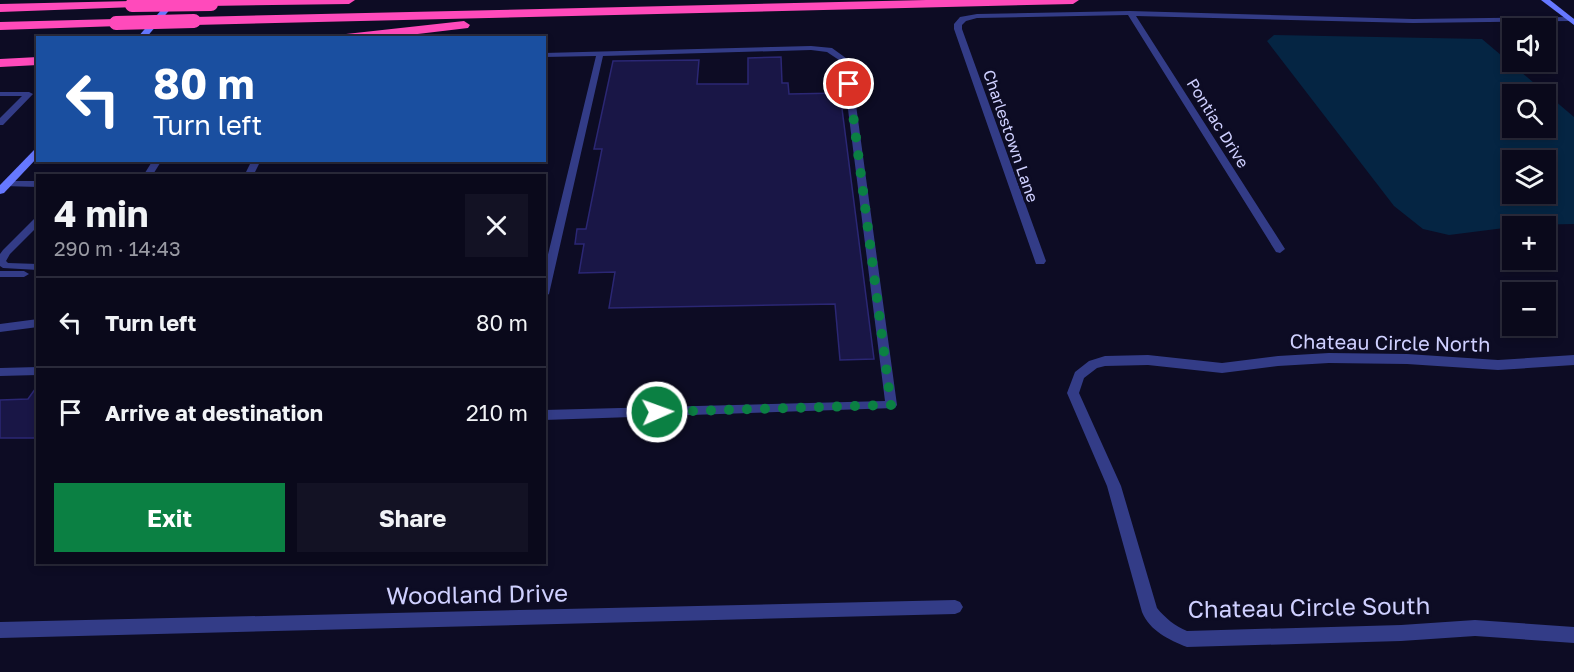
<!DOCTYPE html>
<html lang="en">
<head>
<meta charset="utf-8">
<style>
  body { margin:0; font-family:"Golos Text",sans-serif; background:#131224; color:#f1f3f6; height:100vh; display:flex; flex-direction:column; font-size:22px; white-space:nowrap }
  * { box-sizing:border-box; margin:0 }
  p { font-size:20px; color:#999aa3 }
  .icon { flex:none; width:33px; height:33px; fill:none; stroke:currentColor; stroke-width:2; stroke-linecap:round; stroke-linejoin:round }
  .map { position:relative; flex:1; overflow:hidden }
  .details { position:absolute; left:36px; top:174px; width:510px; height:390px; display:flex; flex-direction:column; background:#0a091b; border-radius:0px; box-shadow:0 3px 9px #0003,0 0 0 2px #2a2a3a }
  .details>* { flex:none }
  .banner { position:absolute; left:36px; top:36px; width:510px; height:126px; border-radius:0px; box-shadow:0 3px 9px #0003,0 0 0 2px #2a2a3a; background:#1a4fa0; color:#fff; overflow:hidden }
  .buttons { position:absolute; left:1502px; top:18px; display:grid; gap:12px }
  .buttons a { display:grid; place-items:center; width:54px; height:54px; border-radius:0px; background:#0a091b; box-shadow:0 3px 9px #0003,0 0 0 2px #2a2a3a; font-size:30px }
  .pin { position:absolute; display:grid; place-items:center; width:51px; height:51px; color:#fff; margin:-26px; border:3px solid #fff; border-radius:50%; box-shadow:0 2px 6px #0007 }
  .me { position:absolute; width:66px; margin:-33px; rotate:88deg; stroke-linejoin:round; filter:drop-shadow(0 0 4px #0008) }
  .turn { display:flex; align-items:center; gap:21px; height:126px; padding:0 18px; font-size:27px }
  .turn .icon { width:78px; height:78px; stroke-width:2.5 }
  .turn b { display:block; font-size:42px; line-height:51px }
  .round { display:grid; place-items:center; flex:none; width:63px; height:63px; border-radius:0px; background:#131224 }
  .summary { display:flex; align-items:center; justify-content:space-between; height:102px; padding:0 18px }
  h1 { font-size:36px; font-weight:700; line-height:45px }
  .action { display:flex; gap:12px; margin-top:auto; padding:12px 18px }
  .action a { flex:1; height:69px; border-radius:0px; background:#0b8043; color:#fff; font-size:24px; font-weight:700; line-height:69px; text-align:center }
  .action a+a { background:#131224; color:#f1f3f6 }
  ul { padding:0; list-style:none }
  li { display:flex; align-items:center; gap:18px; height:90px; padding:0 18px; border-top:2px solid #2a2a3a }
  li div { flex:1 }
  li b { display:block; font-size:22px }
  li em { font-style:normal }
  .map>svg:first-child { display:block }
  .water { fill:#052543; fill-rule:evenodd }
  .building { fill:#191646; stroke:#2b2774; stroke-width:1.5 }
  .lines { fill:none; stroke-linecap:round; stroke-linejoin:round }
  .lane { fill:#333c87; fill-rule:evenodd }
  .street { fill:#333c87; fill-rule:evenodd }
  .secondary { fill:#6678ff; fill-rule:evenodd }
  .highway { fill:#ff4abb; fill-rule:evenodd }
  .highway-bridge { stroke:#ff4abb; stroke-width:14 }
  .route { stroke:#0b8043; stroke-width:10; stroke-dasharray:0 18 }
  .labels { text-anchor:middle; stroke-width:6; stroke-linejoin:round; paint-order:stroke }
  .far-street-label { font-size:16px; fill:#cfd0ff; stroke:#0d0c24 }
  .street-label { font-size:20px; fill:#cfd0ff; stroke:#0d0c24 }
  .near-street-label { font-size:24px; fill:#cfd0ff; stroke:#0d0c24 }
</style>
</head>
<body>
<div class="map">
<svg width="1574" height="672" viewBox="0 0 1574 672">
  <rect width="100%" height="100%" fill="#0d0c24"/>
  <path class="water" d="M1274 35 1482 39 1574 117V224L1527 225 1449 235 1423 229 1394 206 1267 41ZM1512 94H1545V128H1512ZM1512 160H1545V194H1512Z"/>
  <g class="building">
    <path d="M781 57 782 83H788L789 94 840 93 874 359 840 360 835 304 609 308 615 272 579 273 584 244H575L577 229H586L602 149H594L613 61 699 60 697 84H748V58Z"/>
    <path d="M38 385V438H0V400L28 399Z"/>
  </g>
  <g class="lines">
    <g class="lane">
      <path d="M811 46 832 48 850 61 897 405 895 408 544 420V410L885 401 842 62 827 52 811 50 603 56 549 294 544 297V271L596 56 544 57V53Z"/>
      <path d="M0 92H29L33 94 3 125H0V118L22 96H0Z"/>
      <path d="M123 160H147C141 164 129 164 123 160Z"/>
      <path d="M153 160H162L152 176H143Z"/>
      <path d="M252 160H261L253 176H244Z"/>
      <path d="M6 181H38V187L3 186V182Z"/>
      <path d="M38 217V226L10 254 6 261 8 263 38 264V270L3 268 0 266V254L3 250 35 218Z"/>
      <path d="M0 271H24L29 274 24 277H0Z"/>
      <path d="M38 319V327L0 332V324Z"/>
      <path d="M38 367V375L0 376V368Z"/>
    </g>
    <g class="street">
      <path d="M1130 11 1413 19 1570 17 1574 19 1570 21 1413 23 1136 16 1285 249 1280 253 1276 252 1128 15 977 18 966 21 962 25V29L1046 261 1044 264H1036L954 29V24L960 17 977 14Z"/>
      <path d="M1329 353 1407 354 1498 360 1574 355V365L1498 370 1407 364 1329 363 1278 366 1222 373 1148 365 1105 366 1097 368 1084 378 1079 393 1121 486 1157 608C1165 618 1175 626 1187 631L1401 625 1475 620 1574 627V643L1475 636 1401 641 1187 647C1169 640 1150 631 1142 612L1107 486 1067 393 1075 372 1089 361 1105 356 1148 355 1222 363 1278 356Z"/>
      <path d="M955 600 960 602 963 607 960 612 955 614 0 638V622Z"/>
    </g>
    <g class="secondary">
      <path d="M170 0 177 1 146 38H137Z"/>
      <path d="M1541 0H1550L1574 19V25Z"/>
      <path d="M38 148V157L4 193 0 194V185L35 149Z"/>
    </g>
    <g class="highway">
      <path d="M211 0H355L349 4 207 6 205 4Z"/>
      <path d="M926 0H1079L1073 4 194 25 188 21 194 17Z"/>
      <path d="M132 1 136 3V7L0 12V4Z"/>
      <path d="M116 19 122 23 120 26 0 30V22Z"/>
      <path d="M464 21 470 25 468 28 384 38H340L346 34Z"/>
      <path d="M38 57V65L0 67V59Z"/>
    </g>
    <g class="highway-bridge">
      <path d="M132 5 211 4"/>
      <path d="M116 23 194 21"/>
    </g>
  </g>
  <g class="lines">
    <path class="route" d="M657 412 891 405 849 84"/>
  </g>
  <g class="labels">
    <g class="far-street-label">
      <text transform="translate(1218 123) rotate(58)" y="6">Pontiac Drive</text>
      <text transform="translate(1011 136) rotate(71)" y="6">Charlestown Lane</text>
    </g>
    <g class="street-label">
      <text transform="translate(1390 343) rotate(1)" y="7">Chateau Circle North</text>
    </g>
    <g class="near-street-label">
      <text transform="translate(477 595) rotate(-1)" y="8">Woodland Drive</text>
      <text transform="translate(1309 608) rotate(-1)" y="8">Chateau Circle South</text>
    </g>
  </g>
</svg>
<div class="buttons">
<a><svg class="icon" aria-label="sound" viewBox="0 0 24 24"><path d="M4 9h4l5-4v14l-5-4H4zM17 9q2 3 0 6"/></svg></a>
<a><svg class="icon" aria-label="search" viewBox="0 0 24 24"><circle cx="10" cy="10" r="6"/><path d="M15 15l6 6"/></svg></a>
<a><svg class="icon" aria-label="layers" viewBox="0 0 24 24"><path d="M12 4l9 5-9 5-9-5zM3 14l9 5 9-5"/></svg></a>
<a>+</a>
<a>−</a>
</div>
<div class="pin" style="left:849px;top:84px;background:#d93025"><svg class="icon" aria-label="arrive" viewBox="0 0 24 24"><path d="M6 21V4h12l-3 4 3 4H6"/></svg></div>
<svg class="me" style="left:657px;top:412px" viewBox="-20 -20 40 40"><circle r="17" fill="#0b8043" stroke="#fff" stroke-width="3"/><path d="M0-11L8 9 0 5-8 9z" fill="#fff"/></svg>
<div class="banner">
<div class="turn"><svg class="icon" aria-label="left" viewBox="0 0 24 24"><path d="M17 20v-9H6M10 6l-5 5 5 5"/></svg><div><b>80 m</b>Turn left</div></div>
</div>
<section class="details">
<div class="summary"><div><h1>4 min</h1><p>290 m · 14:43</p></div><a class="round"><svg class="icon" aria-label="close" viewBox="0 0 24 24"><path d="M6 6l12 12M18 6L6 18"/></svg></a></div>
<ul>
<li><svg class="icon" aria-label="left" viewBox="0 0 24 24"><path d="M17 20v-9H6M10 6l-5 5 5 5"/></svg><div><b>Turn left</b></div><em>80 m</em></li>
<li><svg class="icon" aria-label="arrive" viewBox="0 0 24 24"><path d="M6 21V4h12l-3 4 3 4H6"/></svg><div><b>Arrive at destination</b></div><em>210 m</em></li>
</ul>
<div class="action"><a>Exit</a><a>Share</a></div>
</section>
</div>
</body>
</html>
